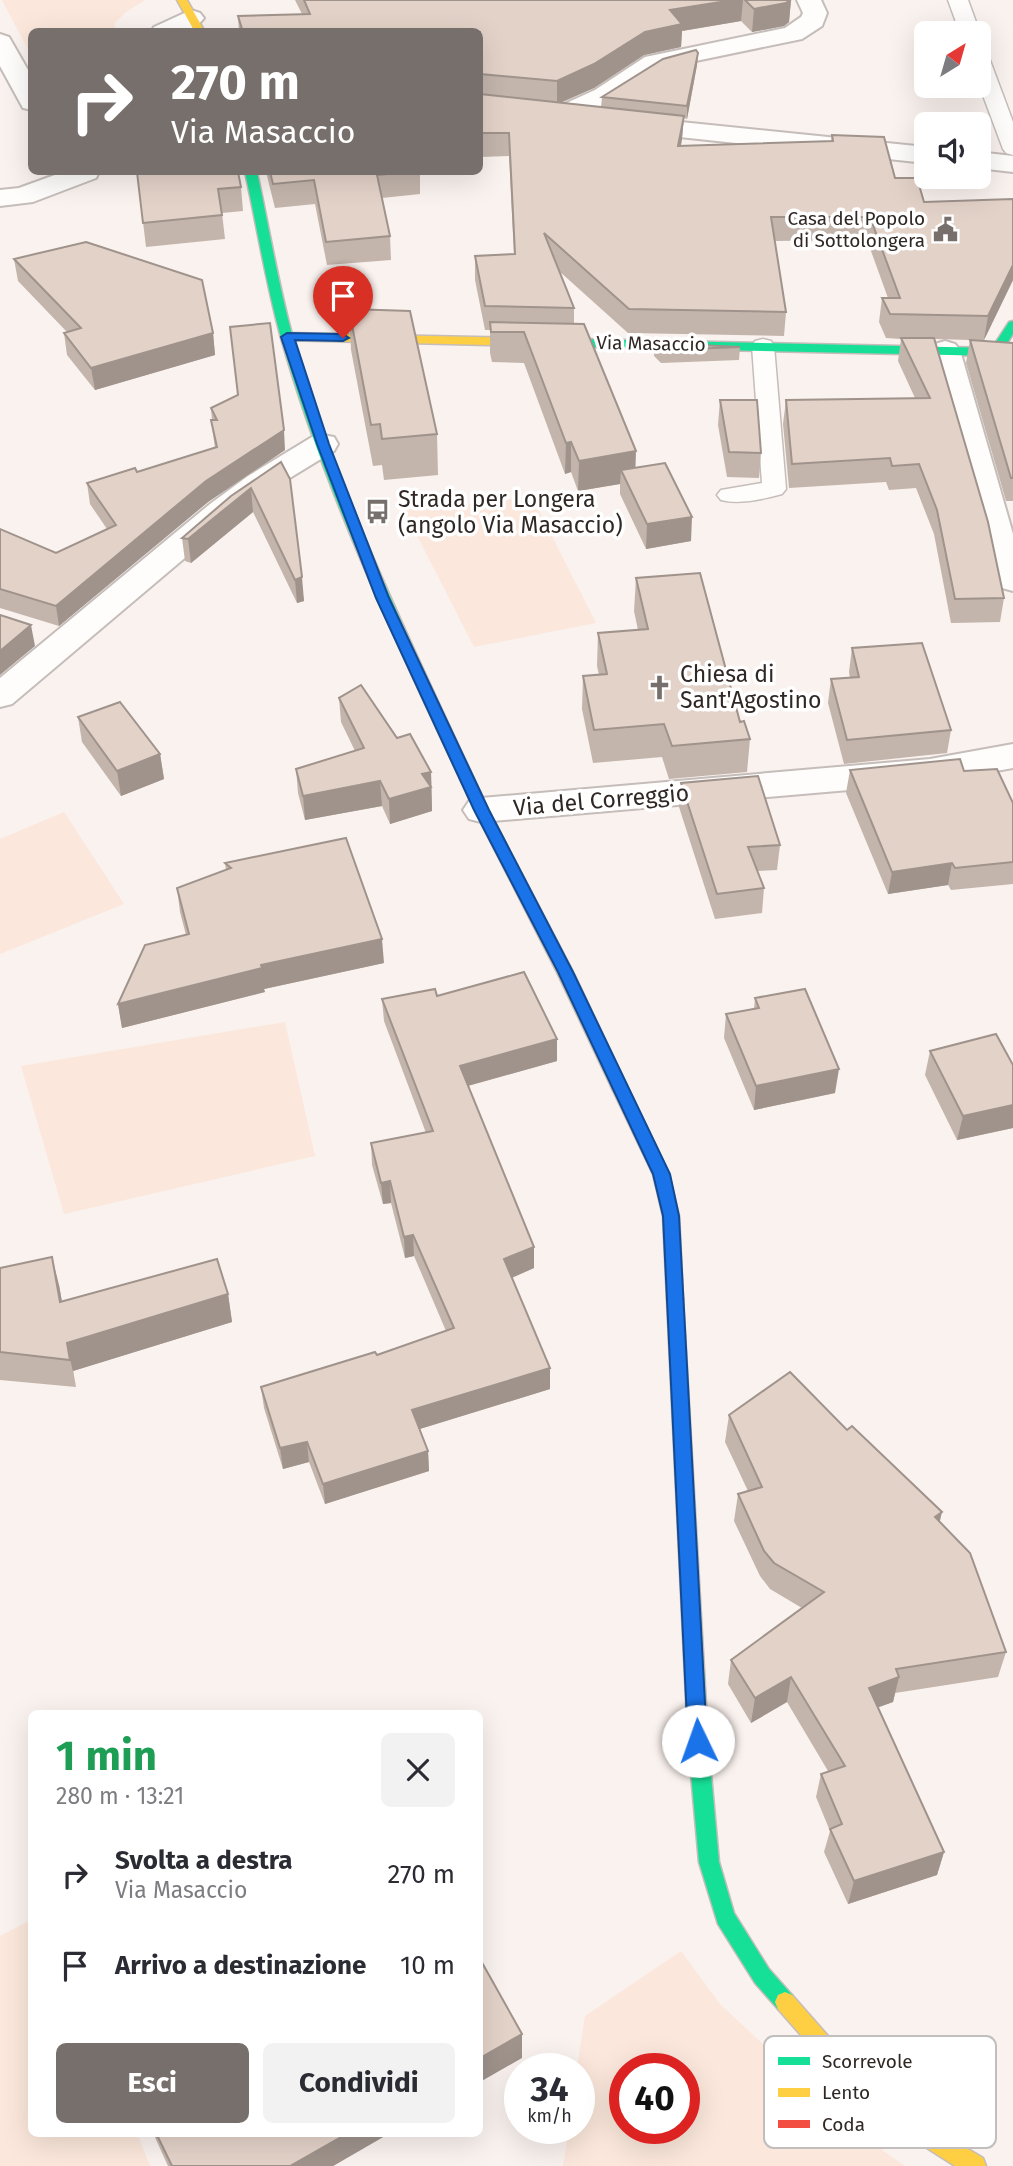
<!DOCTYPE html>
<html lang="it">
<head>
<meta charset="utf-8">
<style>
  body { margin:0; font-family:"Fira Sans",sans-serif; background:#f2f2f3; color:#2b2b33; height:100vh; display:flex; flex-direction:column; font-size:26px; white-space:nowrap }
  * { box-sizing:border-box; margin:0 }
  p { font-size:23px; color:#7c7c81 }
  .icon { flex:none; width:38px; height:38px; fill:none; stroke:currentColor; stroke-width:2; stroke-linecap:round; stroke-linejoin:round }
  .map { position:relative; flex:1; overflow:hidden }
  .sheet { position:absolute; left:28px; top:1710px; width:455px; height:427px; display:flex; flex-direction:column; background:#fff; border-radius:10px; box-shadow:0 7px 28px #0002 }
  .sheet>* { flex:none }
  .top-card { position:absolute; left:28px; top:28px; width:455px; height:147px; border-radius:10px; box-shadow:0 7px 28px #0002; background:#776f6b; color:#fff; overflow:hidden }
  .needle { width:46px; rotate:37deg }
  .tools { position:absolute; left:914px; top:21px; display:grid; gap:14px }
  .tools a { display:grid; place-items:center; width:77px; height:77px; border-radius:10px; background:#fff; box-shadow:0 7px 28px #0002; font-size:35px }
  .speed { position:absolute; left:504px; top:2053px; display:flex; gap:14px; font-size:35px; font-weight:700; text-align:center }
  .speed>* { display:grid; place-content:center; width:91px; height:91px; border-radius:50%; background:#fff; box-shadow:0 7px 28px #0002; line-height:1 }
  .speed small { font-size:18px; font-weight:400 }
  .speed .limit { border:10px solid #d22; background:#fff; color:#111 }
  .pin { position:absolute; display:grid; place-items:center; width:60px; height:60px; color:#fff; margin:-72px -30px; border-radius:50% 50% 50% 0; rotate:-45deg; box-shadow:0 0 7px #0007 }
  .pin .icon { rotate:45deg }
  .me { position:absolute; width:77px; margin:-38px; rotate:357deg; stroke-linejoin:round; filter:drop-shadow(0 0 5px #0008) }
  .turn { display:flex; align-items:center; gap:24px; height:147px; padding:0 28px; font-size:32px }
  .turn .icon { width:91px; height:91px; stroke-width:2.5 }
  .turn b { display:block; font-size:49px; line-height:60px }
  .round { display:grid; place-items:center; flex:none; width:74px; height:74px; border-radius:10px; background:#f2f2f3 }
  .summary { display:flex; align-items:center; justify-content:space-between; height:119px; padding:0 28px }
  h1 { font-size:42px; font-weight:700; line-height:52px; color:#1e9e55 }
  .primary-button { display:flex; gap:14px; margin-top:auto; padding:14px 28px }
  .primary-button a { flex:1; height:80px; border-radius:10px; background:#776f6b; color:#fff; font-size:28px; font-weight:700; line-height:80px; text-align:center }
  .primary-button a+a { background:#f2f2f3; color:#2b2b33 }
  ul { padding:0; list-style:none }
  li { display:flex; align-items:center; gap:21px; height:91px; padding:0 28px }
  li div { flex:1 }
  li b { display:block; font-size:26px }
  li em { font-style:normal }
  .map>svg:first-child { display:block }
  .green { fill:#fbe7db; fill-rule:evenodd }
  .lines { fill:none; stroke-linecap:round; stroke-linejoin:round }
  .lane-casing { stroke:#c5bdb9; stroke-width:3 }
  .street-casing { stroke:#c5bdb9; stroke-width:4 }
  .fast-casing { stroke:#c5bdb9; stroke-width:3 }
  .slow-casing { stroke:#c5bdb9; stroke-width:3 }
  .jam-casing { stroke:#c5bdb9; stroke-width:3 }
  .lane { fill:#fefdfc; fill-rule:evenodd }
  .street { fill:#fefdfc; fill-rule:evenodd }
  .fast { fill:#16e098; fill-rule:evenodd }
  .slow { fill:#ffcf43; fill-rule:evenodd }
  .jam { fill:#f24e42; fill-rule:evenodd }
  .wall { fill:#c3b5ac }
  .shaded-wall { fill:#9f938c }
  .building { fill:#e3d2c8; stroke:#9f938c; stroke-width:2 }
  .route { fill:#1a73e8; stroke:#114b97; stroke-width:2 }
  .labels { text-anchor:middle; stroke-width:7; stroke-linejoin:round; paint-order:stroke }
  .far-poi-label { font-size:19px; fill:#302824; stroke:#fff; text-anchor:end }
  .far-street-label { font-size:19px; fill:#302824; stroke:#fff }
  .poi-label { font-size:23px; fill:#302824; stroke:#fff; text-anchor:start }
  .street-label { font-size:23px; fill:#302824; stroke:#fff }
  .key { fill:#fff; stroke:#c1bebd; stroke-width:2 }
  .key-label { font-size:19px; fill:#302824 }
</style>
</head>
<body>
<div class="map">
<svg width="1013" height="2166" viewBox="0 0 1013 2166">
  <rect width="100%" height="100%" fill="#faf2ee"/>
  <g class="green">
    <path d="M2 0H145L126 12 114 24 116 31 32 32 31 55Z"/>
    <path d="M532 497 596 623 474 647 404 510Z"/>
    <path d="M64 812 124 904 0 954V839Z"/>
    <path d="M285 1022 315 1156 64 1214 21 1066Z"/>
    <path d="M31 1920 32 2133H137L150 2166H0V1936Z"/>
    <path d="M681 1951 720 2004 859 2134 905 2166H563L569 2128H579L577 2068 585 2016ZM684 2068V2128H625V2068Z"/>
  </g>
  <g class="lines">
    <defs>
      <g id="lane">
        <path d="M948 0H968L980 33 978 35 960 33Z"/>
        <path d="M978 49 988 55 1013 122V155L1006 153 1003 149 978 82Z"/>
        <path d="M763 339 771 341 774 346 786 489 782 494C764 499 739 505 721 500L717 495 721 490 762 483 752 346 755 341Z"/>
      </g>
      <g id="street">
        <path d="M797 0H821L827 13 822 26 802 39 662 68 613 102 569 122 560 124 551 122 547 116 551 110 595 90 645 57 785 28 801 17 803 13Z"/>
        <path d="M191 10 200 13 204 18C192 35 169 32 151 32L154 27Z"/>
        <path d="M0 34 9 37 32 77V110L23 108 0 66Z"/>
        <path d="M632 117 926 147V163L623 131 619 125 623 119Z"/>
        <path d="M978 152 1013 156V172L978 168Z"/>
        <path d="M63 172H99L96 178 33 202 0 206V190L19 188Z"/>
        <path d="M945 341 955 344 960 350 1013 534V591L1002 588 997 581 930 350 935 344Z"/>
        <path d="M323 435 334 437 338 444 334 451 270 490 232 518 12 704 0 707V678L210 504 248 476 312 437Z"/>
        <path d="M1013 744V768L930 783 481 822 469 819 463 810 469 801 481 798 930 759Z"/>
      </g>
      <g id="fast">
        <path d="M245 172H257C269 227 278 284 293 338 341 503 418 658 490 813L488 817 483 818 476 813C404 658 328 503 281 338 266 284 257 227 245 172Z"/>
        <path d="M1013 321V334L1000 355 996 356 528 346 522 342 528 338 992 348 1009 322Z"/>
        <path d="M675 1292 681 1294 683 1299 708 1741 719 1862 734 1913 769 1969 792 1995 795 2002 792 2009 785 2012 778 2009 755 1983 718 1924 699 1862 688 1741 667 1299 669 1294Z"/>
      </g>
      <g id="slow">
        <path d="M177 0H187L205 32H195Z"/>
        <path d="M287 333 528 338 534 342 528 346 283 340 281 337Z"/>
        <path d="M483 808 490 813 573 972 627 1086 625 1090H613L611 1086 557 972 476 813Z"/>
        <path d="M785 1992 792 1995 828 2036 905 2111 983 2158 986 2166H955L891 2125 814 2050 778 2009 775 2002 778 1995Z"/>
      </g>
      <path id="jam" d="M619 1080 625 1082 627 1086 669 1174 679 1216 683 1299 681 1304 675 1306 669 1304 667 1299 663 1216 653 1174 611 1086 613 1082Z"/>
    </defs>
    <use href="#lane" class="lane-casing"/>
    <use href="#street" class="street-casing"/>
    <use href="#fast" class="fast-casing"/>
    <use href="#slow" class="slow-casing"/>
    <use href="#jam" class="jam-casing"/>
    <use href="#lane" class="lane"/>
    <use href="#street" class="street"/>
    <use href="#fast" class="fast"/>
    <use href="#slow" class="slow"/>
    <use href="#jam" class="jam"/>
  </g>
  <g class="wall">
    <path d="M295 0H791L789 22 784 26 752 32 741 21 682 31 681 47 644 55 594 88 561 103 601 107 602 97 698 53 697 65 687 119 684 118 681 146 831 141 832 135 895 178 924 202 1013 199V280L984 340H974L1013 343V501H1006L966 363 970 340 935 339 1004 598 1000 622 951 623 934 534 916 488 889 490 886 482 789 488 783 424 786 400 915 398 898 361 901 339 886 338 879 322 882 298H888L867 240 775 241 786 312 784 336 628 333 559 271 574 308V324L635 467 691 541 646 549 620 494V484L578 491 571 472 565 474 524 363 492 362 490 353V330H485L475 280V256L514 254 509 156 480 157V32H239L238 16 302 14Z"/>
    <path d="M137 172 241 187 243 211 222 213 225 239 146 247Z"/>
    <path d="M266 172H420V194L382 198 390 236 391 260 327 265 315 204 275 208Z"/>
    <path d="M14 259 213 333 215 355 95 390 67 355 64 333 67 332 18 281Z"/>
    <path d="M349 309 437 434 438 475 384 480 382 465 373 466 351 350Z"/>
    <path d="M655 343 740 347 739 360 661 363 654 356Z"/>
    <path d="M720 400 761 453 759 478 727 477 718 425Z"/>
    <path d="M211 408 285 450 208 502 59 626 0 608V529L56 553 107 529 90 504 87 483 137 472 215 448 211 420H212Z"/>
    <path d="M281 462 304 601 297 603 253 512 191 563 185 561 182 538Z"/>
    <path d="M636 578 740 722 750 739 747 772 669 779 662 757 593 763 582 709 583 676 599 675 597 666 598 633 638 630 634 611Z"/>
    <path d="M852 648 951 730 947 753 844 764 828 703 831 679 850 678 849 672Z"/>
    <path d="M339 698 397 738 431 772 432 811 390 824 382 806 305 820 298 793 296 769 355 751 341 722Z"/>
    <path d="M78 717 160 754 164 779 121 796 82 742Z"/>
    <path d="M850 770 964 771 1013 803V884L951 890 948 885 888 894 846 793Z"/>
    <path d="M681 783 780 845 777 870 757 871 764 888 762 913 715 919 679 807Z"/>
    <path d="M225 863 384 963 264 989 265 992 122 1028 118 1004 186 935 180 912 177 888 226 870Z"/>
    <path d="M437 996 557 1061 468 1086 534 1247V1268L512 1278 550 1368V1389L420 1429 428 1451 429 1471 325 1504 309 1462 283 1469 264 1408 261 1387 377 1355 446 1331 414 1256 405 1258 391 1203 383 1204 372 1165 371 1143 426 1133 384 1021 382 999Z"/>
    <path d="M755 998 835 1093 754 1110 724 1038 726 1014 754 1009Z"/>
    <path d="M930 1051 1013 1065V1128L957 1140 925 1075Z"/>
    <path d="M0 1268 59 1285 62 1302 228 1294 232 1322 73 1371 76 1387 0 1380Z"/>
    <path d="M729 1415 847 1430 940 1522 1006 1652 998 1677 895 1693 893 1702 878 1707 944 1852 937 1875 848 1904 824 1852 830 1831 816 1797 821 1774 828 1771 787 1702 751 1723 728 1684 731 1660 802 1608 770 1589 760 1576 734 1521 738 1494 748 1491 725 1442Z"/>
    <path d="M153 2133H390L333 2166H168Z"/>
  </g>
  <g class="shaded-wall">
    <path d="M733 0H743L741 21 682 31 681 47 644 55 594 88 557 104V81L670 10Z"/>
    <path d="M791 0 789 22 784 26 752 32 754 9Z"/>
    <path d="M698 53 697 65 687 119V106Z"/>
    <path d="M684 116 682 139 676 170 678 146Z"/>
    <path d="M1013 265V280L984 340 988 316Z"/>
    <path d="M213 333 215 355 95 390 91 368Z"/>
    <path d="M284 430 285 450 208 502 59 626 56 606 206 481Z"/>
    <path d="M571 442V472L565 474 566 443Z"/>
    <path d="M636 451 635 481 621 470 620 484 578 491 579 461Z"/>
    <path d="M251 488 253 512 191 563 188 539Z"/>
    <path d="M692 517 691 541 646 549 647 524Z"/>
    <path d="M302 577 304 601 297 603 295 580Z"/>
    <path d="M31 625 35 646 0 675V651Z"/>
    <path d="M160 754 164 779 121 796 117 771Z"/>
    <path d="M431 772 432 811 390 824 389 799 422 774Z"/>
    <path d="M380 781 382 806 305 820 303 796Z"/>
    <path d="M952 863 948 885 888 894 892 872Z"/>
    <path d="M382 939 384 963 264 989 265 992 122 1028 118 1004 261 965Z"/>
    <path d="M557 1039V1061L460 1088V1066Z"/>
    <path d="M839 1069 835 1093 754 1110 756 1086Z"/>
    <path d="M1013 1105V1128L957 1140 963 1116Z"/>
    <path d="M390 1181 391 1203 383 1204 381 1183Z"/>
    <path d="M413 1235 414 1256 405 1258 404 1237Z"/>
    <path d="M534 1247V1268L504 1281V1259Z"/>
    <path d="M52 1257 59 1285 67 1330 60 1302Z"/>
    <path d="M228 1294 232 1322 73 1371 76 1387 67 1343Z"/>
    <path d="M550 1368V1389L413 1431 412 1410Z"/>
    <path d="M307 1442 309 1462 283 1469 280 1448Z"/>
    <path d="M428 1451 429 1471 325 1504 323 1484Z"/>
    <path d="M942 1512 936 1538 935 1517Z"/>
    <path d="M791 1677 787 1702 751 1723 755 1698Z"/>
    <path d="M899 1677 893 1702 863 1713 869 1688Z"/>
    <path d="M944 1852 937 1875 848 1904 854 1881Z"/>
    <path d="M522 2034V2058L480 2082V2058Z"/>
    <path d="M348 2133H390L333 2166H290Z"/>
  </g>
  <g class="building">
    <path d="M304 0H733L670 10 682 24 645 32 594 64 557 81 480 74V32H243L238 16 310 14Z"/>
    <path d="M745 0H790L786 3 754 9Z"/>
    <path d="M696 50 698 53 687 106 602 97 663 59Z"/>
    <path d="M480 94 684 116 678 146 833 141 832 135 884 137 895 178H917L924 202 1013 199V265L988 316 890 314 882 298H900L870 217H771L786 312 629 309 544 233 574 308 485 306 475 256 515 254 509 133H480Z"/>
    <path d="M137 172H238L241 187 218 189 222 215 143 223Z"/>
    <path d="M270 172H409L377 175 390 236 326 242 314 180 273 184Z"/>
    <path d="M86 242 202 280 213 333 91 368 64 333 81 328 14 259Z"/>
    <path d="M349 309 410 311 437 434 382 439 380 424 371 425Z"/>
    <path d="M490 322 584 324 636 451 579 461 571 442 566 443 524 332H491Z"/>
    <path d="M270 323 284 430 206 481 56 606 0 589V529L56 553 116 525 87 483 135 468 137 472 217 447 211 420H217L211 408 238 395 230 327Z"/>
    <path d="M901 338H934L988 522 1004 598 955 599 937 510 919 464 892 466 890 458 792 464 786 400 930 398Z"/>
    <path d="M970 340 1013 343V478H1011Z"/>
    <path d="M655 343 740 347 662 350Z"/>
    <path d="M720 400H757L761 453 729 452Z"/>
    <path d="M281 462 290 479 302 577 295 580 251 488 188 539 182 538 231 496Z"/>
    <path d="M665 463 692 517 647 524 621 470Z"/>
    <path d="M700 573 740 722 744 721 750 739 672 746 664 724 594 730 583 676 607 674 598 633 648 629 636 578Z"/>
    <path d="M0 615 31 625 0 651Z"/>
    <path d="M922 643 951 730 847 740 831 679 859 677 852 648Z"/>
    <path d="M361 685 397 738 410 734 431 772 422 774 431 787 389 799 380 781 303 796 296 769 364 748 339 698Z"/>
    <path d="M120 702 160 754 117 771 78 717Z"/>
    <path d="M960 759 964 771 997 769 1013 803V862L955 868 952 863 892 872 850 770Z"/>
    <path d="M758 776 780 845 748 847 764 888 717 894 681 783Z"/>
    <path d="M346 838 382 939 261 965 262 968 118 1004 145 945 189 934 177 888 231 868 225 863Z"/>
    <path d="M524 972 557 1039 460 1066 534 1247 504 1259 550 1368 412 1410 428 1451 323 1484 307 1442 280 1448 261 1387 375 1352 377 1355 454 1328 413 1235 404 1237 390 1181 381 1183 371 1143 433 1131 382 999 435 989 437 996Z"/>
    <path d="M805 989 839 1069 756 1086 726 1014 759 1008 755 998Z"/>
    <path d="M996 1034 1013 1065V1105L963 1116 930 1051Z"/>
    <path d="M52 1257 60 1302 217 1259 228 1294 67 1343 70 1360 0 1352V1268Z"/>
    <path d="M790 1372 847 1430 852 1426 942 1512 935 1517 970 1553 1006 1652 896 1669 899 1677 869 1688 944 1852 854 1881 830 1829 842 1824 821 1774 845 1766 791 1677 755 1698 731 1660 824 1592 774 1563 764 1551 738 1494 762 1487 729 1415Z"/>
    <path d="M480 1959 522 2034 480 2058Z"/>
    <path d="M156 2133H348L290 2166H172Z"/>
  </g>
  <path class="route" d="M287 333 343 334 349 338 343 341 295 340 329 444 389 598 489 810 573 972 670 1174 679 1216 707 1741 704 1747 698 1750 691 1747 688 1741 663 1216 653 1174 558 972 474 810 376 598 317 444 281 337Z"/>
  <defs>
    <symbol id="civic-bare" viewBox="-9 -9 18 18"><path d="M-.6-6.5H3V-4.5H.6V-3L4-1V1h2V6H-6V1h2V-1L-.6-3ZM-1.2 2.5V6h2.4V2.5Z" fill="#776f6b" stroke="#fff" stroke-width="2.5" paint-order="stroke"/></symbol>
    <symbol id="bus-bare" viewBox="-9 -9 18 18"><path d="M-5-6H5V4H4V6H2V4H-2V6H-4V4H-5ZM-3.5-4V0h7V-4ZM-3.5 1.2v1.5H-2V1.2ZM2 1.2v1.5H3.5V1.2Z" fill="#776f6b" stroke="#fff" stroke-width="2.5" paint-order="stroke"/></symbol>
    <symbol id="church-bare" viewBox="-9 -9 18 18"><path d="M-1.2-6h2.4v3.5h3.3v2.4h-3.3V6h-2.4V-.1h-3.3v-2.4h3.3Z" fill="#776f6b" stroke="#fff" stroke-width="2.5" paint-order="stroke"/></symbol>
  </defs>
  <g fill-rule="evenodd">
    <use href="#civic-bare" x="928" y="212" width="35" height="35"/>
    <use href="#bus-bare" x="360" y="494" width="35" height="35"/>
    <use href="#church-bare" x="642" y="670" width="35" height="35"/>
  </g>
  <g class="labels">
    <g class="far-poi-label">
      <text x="925" y="225">Casa del Popolo<tspan x="925" dy="22">di Sottolongera</tspan></text>
    </g>
    <g class="far-street-label">
      <text transform="translate(651 343) rotate(1)" y="7">Via Masaccio</text>
    </g>
    <g class="poi-label">
      <text x="398" y="507">Strada per Longera<tspan x="398" dy="26">(angolo Via Masaccio)</tspan></text>
      <text x="680" y="682">Chiesa di<tspan x="680" dy="26">Sant'Agostino</tspan></text>
    </g>
    <g class="street-label">
      <text transform="translate(601 800) rotate(-5)" y="8">Via del Correggio</text>
    </g>
  </g>
  <rect x="764" y="2036" width="232" height="112" rx="10" class="key"/>
  <rect x="778" y="2057" width="32" height="8" fill="#16e098"/>
  <rect x="778" y="2088" width="32" height="9" fill="#ffcf43"/>
  <rect x="778" y="2120" width="32" height="8" fill="#f24e42"/>
  <g class="key-label">
    <text x="822" y="2068">Scorrevole</text>
    <text x="822" y="2099">Lento</text>
    <text x="822" y="2131">Coda</text>
  </g>
</svg>
<div class="tools">
<a><svg class="needle" viewBox="-14 -14 28 28"><path d="M0-13l5 13h-10z" fill="#e53935"/><path d="M0 13l5-13h-10z" fill="#7c7c81"/></svg></a>
<a><svg class="icon" aria-label="sound" viewBox="0 0 24 24"><path d="M4 9h4l5-4v14l-5-4H4zM17 9q2 3 0 6"/></svg></a>
</div>
<div class="speed"><div>34<small>km/h</small></div><div class="limit">40</div></div>
<div class="pin" style="left:343px;top:338px;background:#d93025"><svg class="icon" aria-label="arrive" viewBox="0 0 24 24"><path d="M6 21V4h12l-3 4 3 4H6"/></svg></div>
<svg class="me" style="left:698px;top:1741px" viewBox="-20 -20 40 40"><circle r="19" fill="#fff"/><path d="M0-13L10 11 0 6-10 11z" fill="#1a73e8"/></svg>
<div class="top-card">
<div class="turn"><svg class="icon" aria-label="right" viewBox="0 0 24 24"><path d="M7 20v-9h11M14 6l5 5-5 5"/></svg><div><b>270 m</b>Via Masaccio</div></div>
</div>
<section class="sheet">
<div class="summary"><div><h1>1 min</h1><p>280 m · 13:21</p></div><a class="round"><svg class="icon" aria-label="close" viewBox="0 0 24 24"><path d="M6 6l12 12M18 6L6 18"/></svg></a></div>
<ul>
<li><svg class="icon" aria-label="right" viewBox="0 0 24 24"><path d="M7 20v-9h11M14 6l5 5-5 5"/></svg><div><b>Svolta a destra</b><p>Via Masaccio</p></div><em>270 m</em></li>
<li><svg class="icon" aria-label="arrive" viewBox="0 0 24 24"><path d="M6 21V4h12l-3 4 3 4H6"/></svg><div><b>Arrivo a destinazione</b></div><em>10 m</em></li>
</ul>
<div class="primary-button"><a>Esci</a><a>Condividi</a></div>
</section>
</div>
</body>
</html>
